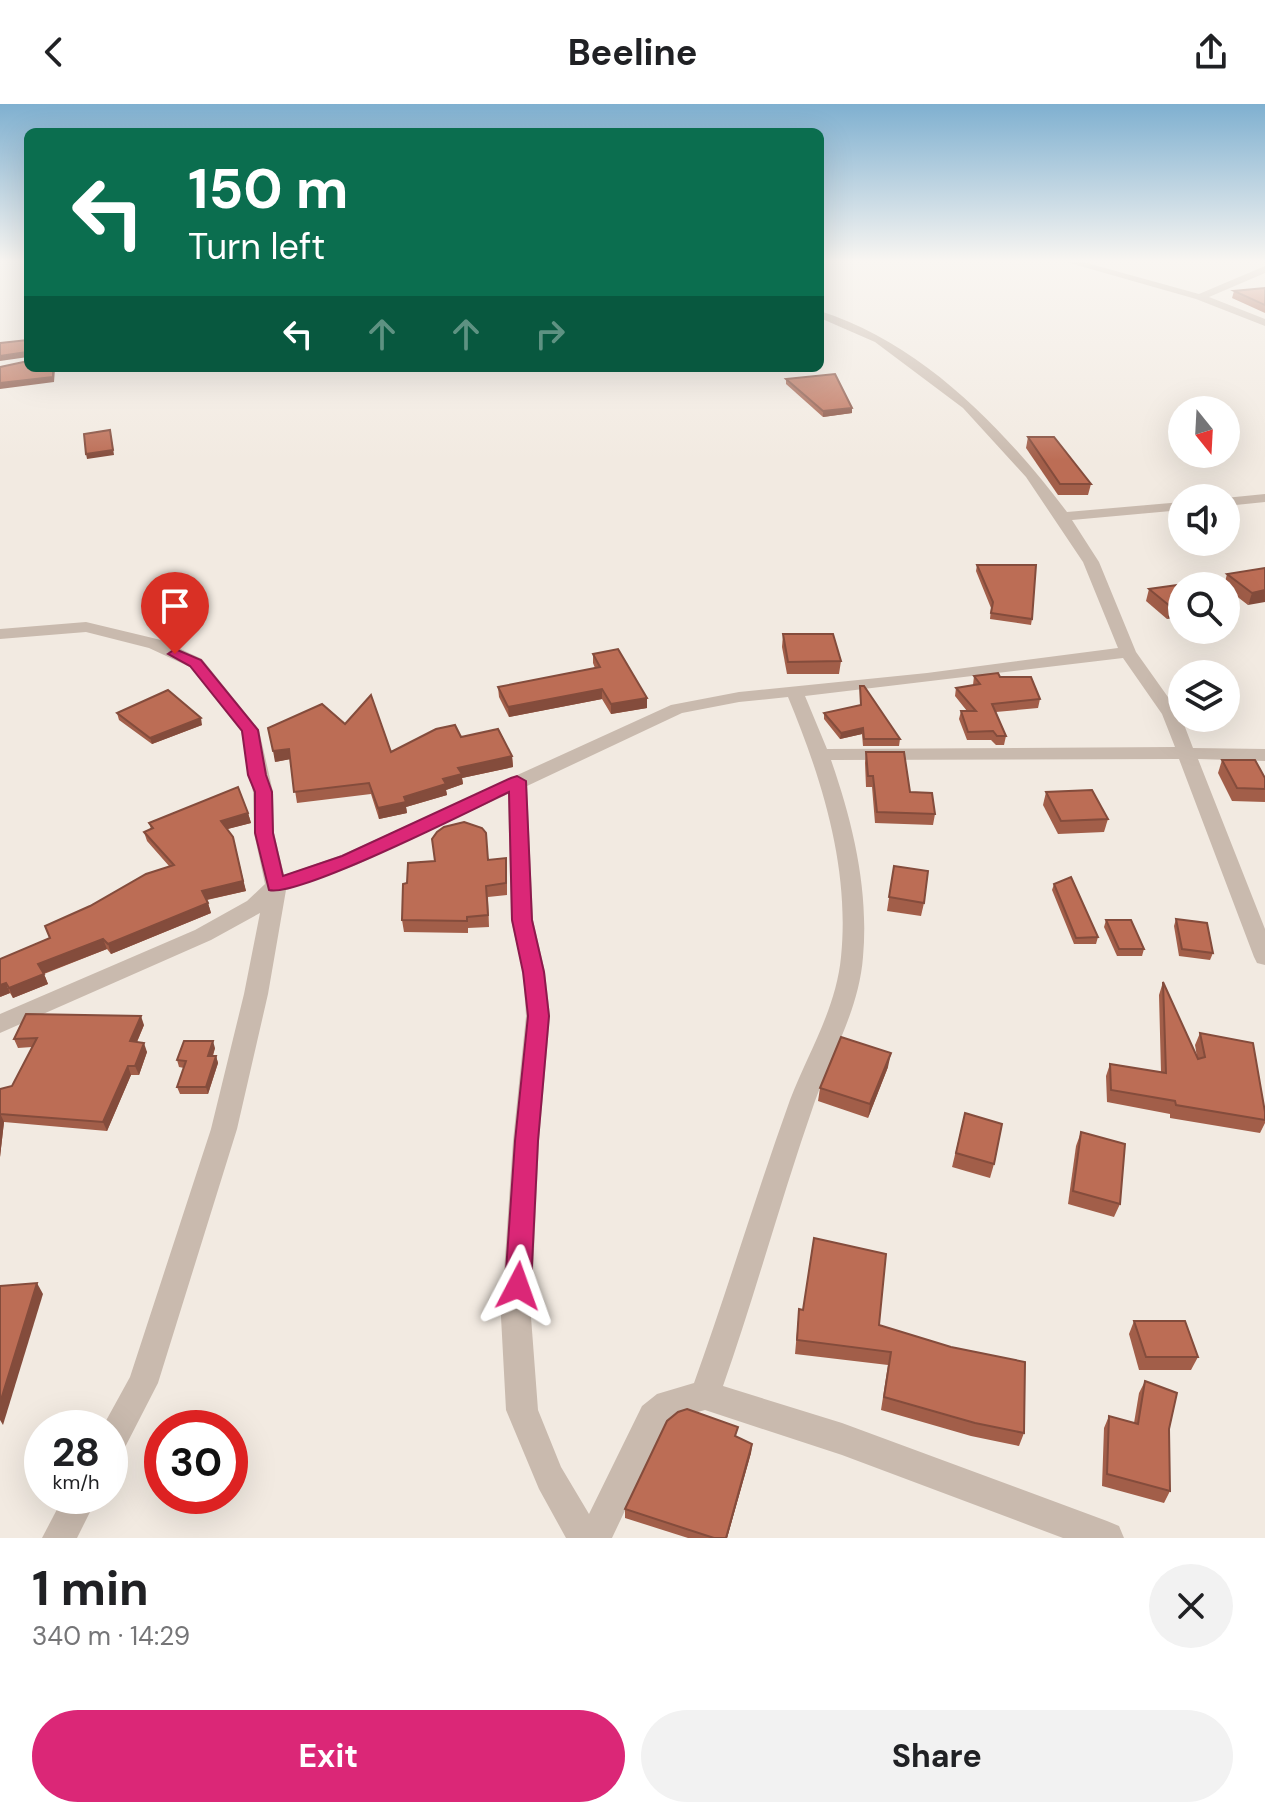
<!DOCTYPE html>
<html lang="en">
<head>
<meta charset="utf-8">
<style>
  body { margin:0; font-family:"DM Sans",sans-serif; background:#f2f2f2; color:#202124; height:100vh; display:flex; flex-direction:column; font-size:30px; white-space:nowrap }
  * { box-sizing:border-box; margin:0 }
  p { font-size:26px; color:#757577 }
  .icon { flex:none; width:44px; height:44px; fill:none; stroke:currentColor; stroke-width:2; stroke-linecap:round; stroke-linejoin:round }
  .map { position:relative; height:1434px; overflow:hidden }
  .panel { display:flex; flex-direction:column; background:#fff; flex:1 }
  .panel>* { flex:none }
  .top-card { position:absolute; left:24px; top:24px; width:800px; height:244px; border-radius:12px; box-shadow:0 8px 32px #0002; background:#0b6e4f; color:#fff; overflow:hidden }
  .needle { width:52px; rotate:162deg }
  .controls { position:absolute; left:1168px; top:292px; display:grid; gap:16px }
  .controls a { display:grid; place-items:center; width:72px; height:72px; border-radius:50%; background:#fff; box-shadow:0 8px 32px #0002; font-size:40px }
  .speed { position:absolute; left:24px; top:1306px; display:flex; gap:16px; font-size:40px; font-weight:700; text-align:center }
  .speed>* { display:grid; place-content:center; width:104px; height:104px; border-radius:50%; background:#fff; box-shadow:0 8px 32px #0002; line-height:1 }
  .speed small { font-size:20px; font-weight:400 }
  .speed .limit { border:12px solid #d22; background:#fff; color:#111 }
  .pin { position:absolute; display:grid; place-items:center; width:68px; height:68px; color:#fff; margin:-82px -34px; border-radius:50% 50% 50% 0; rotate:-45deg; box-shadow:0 0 8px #0007 }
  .pin .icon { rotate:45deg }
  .me { position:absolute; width:88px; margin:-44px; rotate:4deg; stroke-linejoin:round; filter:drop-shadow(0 0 6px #0008) }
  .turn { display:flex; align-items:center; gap:28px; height:168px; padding:0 32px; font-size:36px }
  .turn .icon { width:104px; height:104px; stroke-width:2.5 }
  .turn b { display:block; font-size:56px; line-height:68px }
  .lanes { display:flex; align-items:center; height:76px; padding:0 32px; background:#0003; justify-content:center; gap:40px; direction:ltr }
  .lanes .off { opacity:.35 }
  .round { display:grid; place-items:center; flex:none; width:84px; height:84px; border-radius:42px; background:#f2f2f2 }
  .headline { display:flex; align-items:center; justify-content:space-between; height:136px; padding:0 32px }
  h1 { font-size:48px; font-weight:700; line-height:60px }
  .action { display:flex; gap:16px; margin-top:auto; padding:16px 32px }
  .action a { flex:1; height:92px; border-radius:48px; background:#db2777; color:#fff; font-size:32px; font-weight:700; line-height:92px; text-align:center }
  .action a+a { background:#f2f2f2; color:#202124 }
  header { display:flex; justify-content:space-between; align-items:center; height:104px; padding:0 32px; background:#fff; font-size:36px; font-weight:700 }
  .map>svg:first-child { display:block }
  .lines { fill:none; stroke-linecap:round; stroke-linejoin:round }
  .minor { fill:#c9baae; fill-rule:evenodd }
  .wall { fill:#a25e49 }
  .shaded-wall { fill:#844c3c }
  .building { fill:#bc6d55; stroke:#844c3c; stroke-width:2 }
  .route { fill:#db2777; stroke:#8e194d; stroke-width:2 }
</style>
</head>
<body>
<header><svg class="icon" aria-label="back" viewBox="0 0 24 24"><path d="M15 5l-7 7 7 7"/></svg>Beeline<svg class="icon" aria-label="share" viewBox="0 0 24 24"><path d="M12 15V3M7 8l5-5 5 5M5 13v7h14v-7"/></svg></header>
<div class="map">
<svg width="1265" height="1434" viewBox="0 0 1265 1434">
  <rect width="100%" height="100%" fill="#f2eae1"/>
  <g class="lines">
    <g class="minor">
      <path d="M1059 156H1076L1199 190 1265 162V169L1209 193 1265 215V222L1196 195Z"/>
      <path d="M820 207C923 240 1004 325 1067 408L1182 398V406L1072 416 1099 458 1136 548 1180 610 1193 644 1265 645V657L1198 655 1265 825V861L1257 859 1254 853 1179 655 831 656C853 719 869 786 863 853 859 905 832 950 815 997 782 1091 756 1188 723 1282L842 1319 1107 1417 1119 1422 1124 1434H1063L842 1351 705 1306 676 1314 664 1324 612 1434H566L539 1385 506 1306 501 1213 513 1037 526 912 523 868 511 816 508 690 356 761 286 786 268 890 237 1025 158 1279 121 1351 110 1356V1324H102L130 1273 211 1025 244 890 260 809 211 836 0 929V910L195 826 247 797 265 780 254 729 253 688 241 627 190 563 149 544 86 528 0 535V525L86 518 161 536 202 555 259 626 273 688 274 729 284 771 342 751 671 601 739 588 927 569 1118 544 1083 458 1026 373 963 304 875 238 820 214ZM1123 554 1162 610 1175 643 827 645 805 592ZM788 593C822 675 850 764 841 853 836 905 808 949 790 996 756 1090 728 1185 694 1279L657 1290 642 1302 589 1410 561 1363 538 1306 531 1213 539 1037 550 912 545 868 533 816 527 682 682 609 739 598Z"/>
      <path d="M1265 390V398L1226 402 1225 394Z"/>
      <path d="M64 1392H98L77 1434H42Z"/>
    </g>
  </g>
  <g class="wall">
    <path d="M1265 184V209L1232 194 1234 187Z"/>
    <path d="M786 275 852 304V309L823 313 786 280Z"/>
    <path d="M1028 333 1091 380 1088 391H1058L1026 344Z"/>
    <path d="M977 461 1032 515 1031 521 990 515 991 504 976 467Z"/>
    <path d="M1265 464 1248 501 1226 484V482H1224L1227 470Z"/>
    <path d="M1184 480 1167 515 1146 497 1149 485Z"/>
    <path d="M783 530 841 557 839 570H787L782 543Z"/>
    <path d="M593 550 647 604 611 610 602 595 509 613 499 593 498 583 595 564 593 559Z"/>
    <path d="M974 572 1000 573 1040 595 1038 604 996 608 1006 632 1004 641H996L991 636H967L959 615 961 607H967L955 592 956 584 973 581Z"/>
    <path d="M860 582 900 635 899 642H863L862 630 840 635 824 615V609L860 601Z"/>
    <path d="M117 609 202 621 152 640 119 616Z"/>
    <path d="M345 620 391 648 461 633 512 652 513 663 462 674 463 680 446 686 447 691 406 703 407 709 379 715 371 690 297 699 290 655 275 658Z"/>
    <path d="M866 648 935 710 933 721 875 719 872 683H866L865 659Z"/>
    <path d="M1222 656 1265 674V698L1232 697 1218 669Z"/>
    <path d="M1046 688 1108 715 1104 728 1058 730 1043 701Z"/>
    <path d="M248 709 251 719 227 725 246 787 207 796 211 809 111 850 107 845 44 870 48 880 13 894 10 889 0 893 50 834 90 802 169 762 147 737 144 728 151 725 149 719Z"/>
    <path d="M489 756 507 766V791L488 793 489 823 468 824V829L404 828 402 816 407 779 435 757Z"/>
    <path d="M894 762 924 799 921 812 887 807Z"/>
    <path d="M1054 780 1098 833 1096 840H1074L1052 786Z"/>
    <path d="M1176 815 1213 849 1210 856 1179 852 1174 822Z"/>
    <path d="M1106 816 1144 845 1142 852H1117L1104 823Z"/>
    <path d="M1163 878 1197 953 1195 941 1200 929 1265 1008V1019L1260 1029 1170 1014V1010L1107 998 1106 972 1110 960 1161 968 1159 891Z"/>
    <path d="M144 921 137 938 147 948 139 971H131L107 1027 4 1018 0 1053V985L12 982 32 943 18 944 14 935Z"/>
    <path d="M215 944 213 952H216L218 959 208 990H180L177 983 184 964 179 963 177 956Z"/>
    <path d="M888 963 868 1014 818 997 820 984Z"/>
    <path d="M965 1009 994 1060 990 1074 952 1063Z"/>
    <path d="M1081 1028 1120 1100 1114 1113 1068 1100 1076 1042Z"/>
    <path d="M799 1205 879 1221 1024 1329 1019 1342 971 1332 881 1306 888 1261 795 1250Z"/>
    <path d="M1134 1217 1198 1253 1191 1266H1139L1129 1230Z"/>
    <path d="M1145 1277 1169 1325 1170 1387 1164 1399 1102 1382 1104 1324 1109 1312 1134 1319 1139 1289Z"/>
    <path d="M736 1333 752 1340 751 1349 727 1434H688L625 1414V1405Z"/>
  </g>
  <g class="shaded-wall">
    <path d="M26 248 28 253 0 257V252Z"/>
    <path d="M53 264H63L55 265 54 278 0 285V279Z"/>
    <path d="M852 304V309L823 313V307Z"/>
    <path d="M111 331 114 351 87 355 86 350Z"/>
    <path d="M1265 486V498L1248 501 1252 489Z"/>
    <path d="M1182 501V513L1167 515 1171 503Z"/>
    <path d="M602 585V595L509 613 508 603Z"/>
    <path d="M647 594V604L611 610V600Z"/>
    <path d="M201 614 202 621 152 640 150 634Z"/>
    <path d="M863 624 862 630 840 635 841 629Z"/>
    <path d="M289 645 291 655 275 658 273 647Z"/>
    <path d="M512 652 513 663 462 674 463 680 446 686 447 691 406 703 407 709 379 715 378 704 443 675 458 664Z"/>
    <path d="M248 709 251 719 224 726 221 717Z"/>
    <path d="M233 733 246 787 205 796 202 787Z"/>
    <path d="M208 799 211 809 111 850 108 840Z"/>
    <path d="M103 835 107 845 42 870 38 860Z"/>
    <path d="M44 870 48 880 13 894 9 884Z"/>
    <path d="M6 879 10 889 0 893V881Z"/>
    <path d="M141 912 144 921 133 947 130 937Z"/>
    <path d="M213 937 215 944 210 959 208 952Z"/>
    <path d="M144 939 147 948 139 971 135 962Z"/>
    <path d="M891 949 888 963 868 1014 870 1000Z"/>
    <path d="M216 952 218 959 208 990 206 983Z"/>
    <path d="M128 962 131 971 107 1027 103 1018Z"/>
    <path d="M0 1009 4 1018 0 1053Z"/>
    <path d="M37 1179 43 1190 3 1321 0 1316V1299Z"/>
    <path d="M752 1340 751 1349 727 1434H726Z"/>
  </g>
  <g class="building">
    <path d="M1265 184V201L1234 187Z"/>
    <path d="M28 228V253L26 248 0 252V239L28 236 26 229Z"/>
    <path d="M28 257V264H53V273L0 279V263Z"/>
    <path d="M835 270 852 304 823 307 786 275Z"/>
    <path d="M110 326 113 346 86 350 84 330Z"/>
    <path d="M1028 333H1054L1091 380H1060Z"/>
    <path d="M977 461H1036L1032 515 991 509 993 498Z"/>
    <path d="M1265 464V486L1252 489 1227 470Z"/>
    <path d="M1184 480 1186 482H1182V501L1171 503 1149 485Z"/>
    <path d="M783 530H833L841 557 788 558Z"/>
    <path d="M618 545 647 594 611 600 602 585 508 603 498 583 600 563 593 550Z"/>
    <path d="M998 569 1000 573H1031L1040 595 992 600 1006 632H997L993 627 968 628 961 607H976L956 584 980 580 974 572Z"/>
    <path d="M860 582H864L900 635H864L863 624 841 629 824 609 861 601Z"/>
    <path d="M168 586 201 614 150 634 117 609Z"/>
    <path d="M371 591 391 648 436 625 455 621 461 633 498 625 512 652 458 664 462 670 443 675 446 680 404 693 406 698 378 704 369 679 294 688 289 645 273 647 268 624 322 600 345 620Z"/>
    <path d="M866 648H904L910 688 932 689 935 710 877 708 873 672H868Z"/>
    <path d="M1222 656H1255L1265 674V685L1237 684Z"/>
    <path d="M238 683 248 709 221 717 233 733 243 777 202 787 208 799 108 840 103 835 38 860 44 870 9 884 6 879 0 881V855L50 834 45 822 90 802 146 770 174 761 144 728 153 724 149 719Z"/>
    <path d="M1092 686 1108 715 1061 717 1046 688Z"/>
    <path d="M464 718 482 724 486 729 488 756 506 754V779L486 782 488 811 467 813V817L402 816 403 780 407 779 408 759 435 757 432 735 437 728 444 723Z"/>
    <path d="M894 762 928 767 924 799 889 793Z"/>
    <path d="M1071 773 1098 833 1076 834 1054 780Z"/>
    <path d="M1176 815 1207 819 1213 849 1182 845Z"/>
    <path d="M1106 816H1131L1144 845H1119Z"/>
    <path d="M1163 878 1198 955 1205 953 1200 929 1253 939 1265 1008V1016L1176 1001 1175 997 1111 986 1110 960 1166 969Z"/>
    <path d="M26 910 141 912 130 937 144 939 135 962H128L103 1018 0 1010V985L12 982 37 934 14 935Z"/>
    <path d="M841 933 891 949 870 1000 820 984Z"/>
    <path d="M184 937H213L208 952H216L206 983H177L186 957 177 956Z"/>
    <path d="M965 1009 1002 1020 994 1060 956 1049Z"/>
    <path d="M1081 1028 1125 1040 1120 1100 1073 1087Z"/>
    <path d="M814 1134 886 1150 879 1221 951 1243 1025 1258 1024 1329 975 1319 884 1293 891 1248 797 1236 799 1205 803 1206Z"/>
    <path d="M37 1179 0 1299V1182Z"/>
    <path d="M1134 1217H1185L1198 1253H1146Z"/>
    <path d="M1145 1277 1177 1289 1169 1325 1170 1387 1107 1370 1109 1312 1138 1320Z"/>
    <path d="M687 1305 738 1323 735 1332 752 1340 726 1434H714L625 1405 667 1317 678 1308Z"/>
  </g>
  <linearGradient id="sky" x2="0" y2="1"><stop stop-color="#7fb0d0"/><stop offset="0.44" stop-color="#f9f6f2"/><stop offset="1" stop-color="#f9f6f2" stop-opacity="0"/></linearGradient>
  <rect width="1265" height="357" fill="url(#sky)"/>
  <path class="route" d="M175 545 201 556 258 626 266 671 272 688 273 729 283 772 342 752 511 674 517 672 526 677 532 816 544 868 549 912 538 1037 531 1182 528 1190 518 1193 509 1190 505 1182 515 1037 528 912 523 868 512 816 509 688C472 706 298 794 269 786L255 729V688L248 671 242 627 190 562 168 550Z"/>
</svg>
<div class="controls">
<a><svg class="needle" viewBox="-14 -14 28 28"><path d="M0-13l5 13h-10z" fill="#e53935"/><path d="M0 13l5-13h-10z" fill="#757577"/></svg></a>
<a><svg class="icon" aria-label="sound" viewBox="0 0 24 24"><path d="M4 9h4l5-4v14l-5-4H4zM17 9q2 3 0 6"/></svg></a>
<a><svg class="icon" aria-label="search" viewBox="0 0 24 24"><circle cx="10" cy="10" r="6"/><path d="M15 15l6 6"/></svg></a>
<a><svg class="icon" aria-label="layers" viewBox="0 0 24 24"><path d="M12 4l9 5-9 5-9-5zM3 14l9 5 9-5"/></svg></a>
</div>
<div class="speed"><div>28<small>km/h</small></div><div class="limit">30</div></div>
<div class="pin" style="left:175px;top:550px;background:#d93025"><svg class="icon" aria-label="arrive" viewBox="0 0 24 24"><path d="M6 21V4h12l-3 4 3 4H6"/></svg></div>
<svg class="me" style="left:518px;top:1182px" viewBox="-20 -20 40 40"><path d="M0-17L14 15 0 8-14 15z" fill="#db2777" stroke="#fff" stroke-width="4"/></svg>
<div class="top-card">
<div class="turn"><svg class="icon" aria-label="left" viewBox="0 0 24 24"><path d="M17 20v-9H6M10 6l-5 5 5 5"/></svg><div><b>150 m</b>Turn left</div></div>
<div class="lanes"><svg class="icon" aria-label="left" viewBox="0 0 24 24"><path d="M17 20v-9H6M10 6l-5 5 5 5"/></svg><svg class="icon off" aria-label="ahead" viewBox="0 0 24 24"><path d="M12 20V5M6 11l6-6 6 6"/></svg><svg class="icon off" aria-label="ahead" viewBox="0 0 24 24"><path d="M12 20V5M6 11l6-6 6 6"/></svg><svg class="icon off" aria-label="right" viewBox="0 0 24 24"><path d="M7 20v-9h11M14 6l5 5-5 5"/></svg></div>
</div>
</div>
<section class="panel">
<div class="headline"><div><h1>1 min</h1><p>340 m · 14:29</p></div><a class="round"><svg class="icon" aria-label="close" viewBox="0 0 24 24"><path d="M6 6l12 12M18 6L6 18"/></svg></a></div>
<div class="action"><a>Exit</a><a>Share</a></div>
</section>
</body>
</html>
